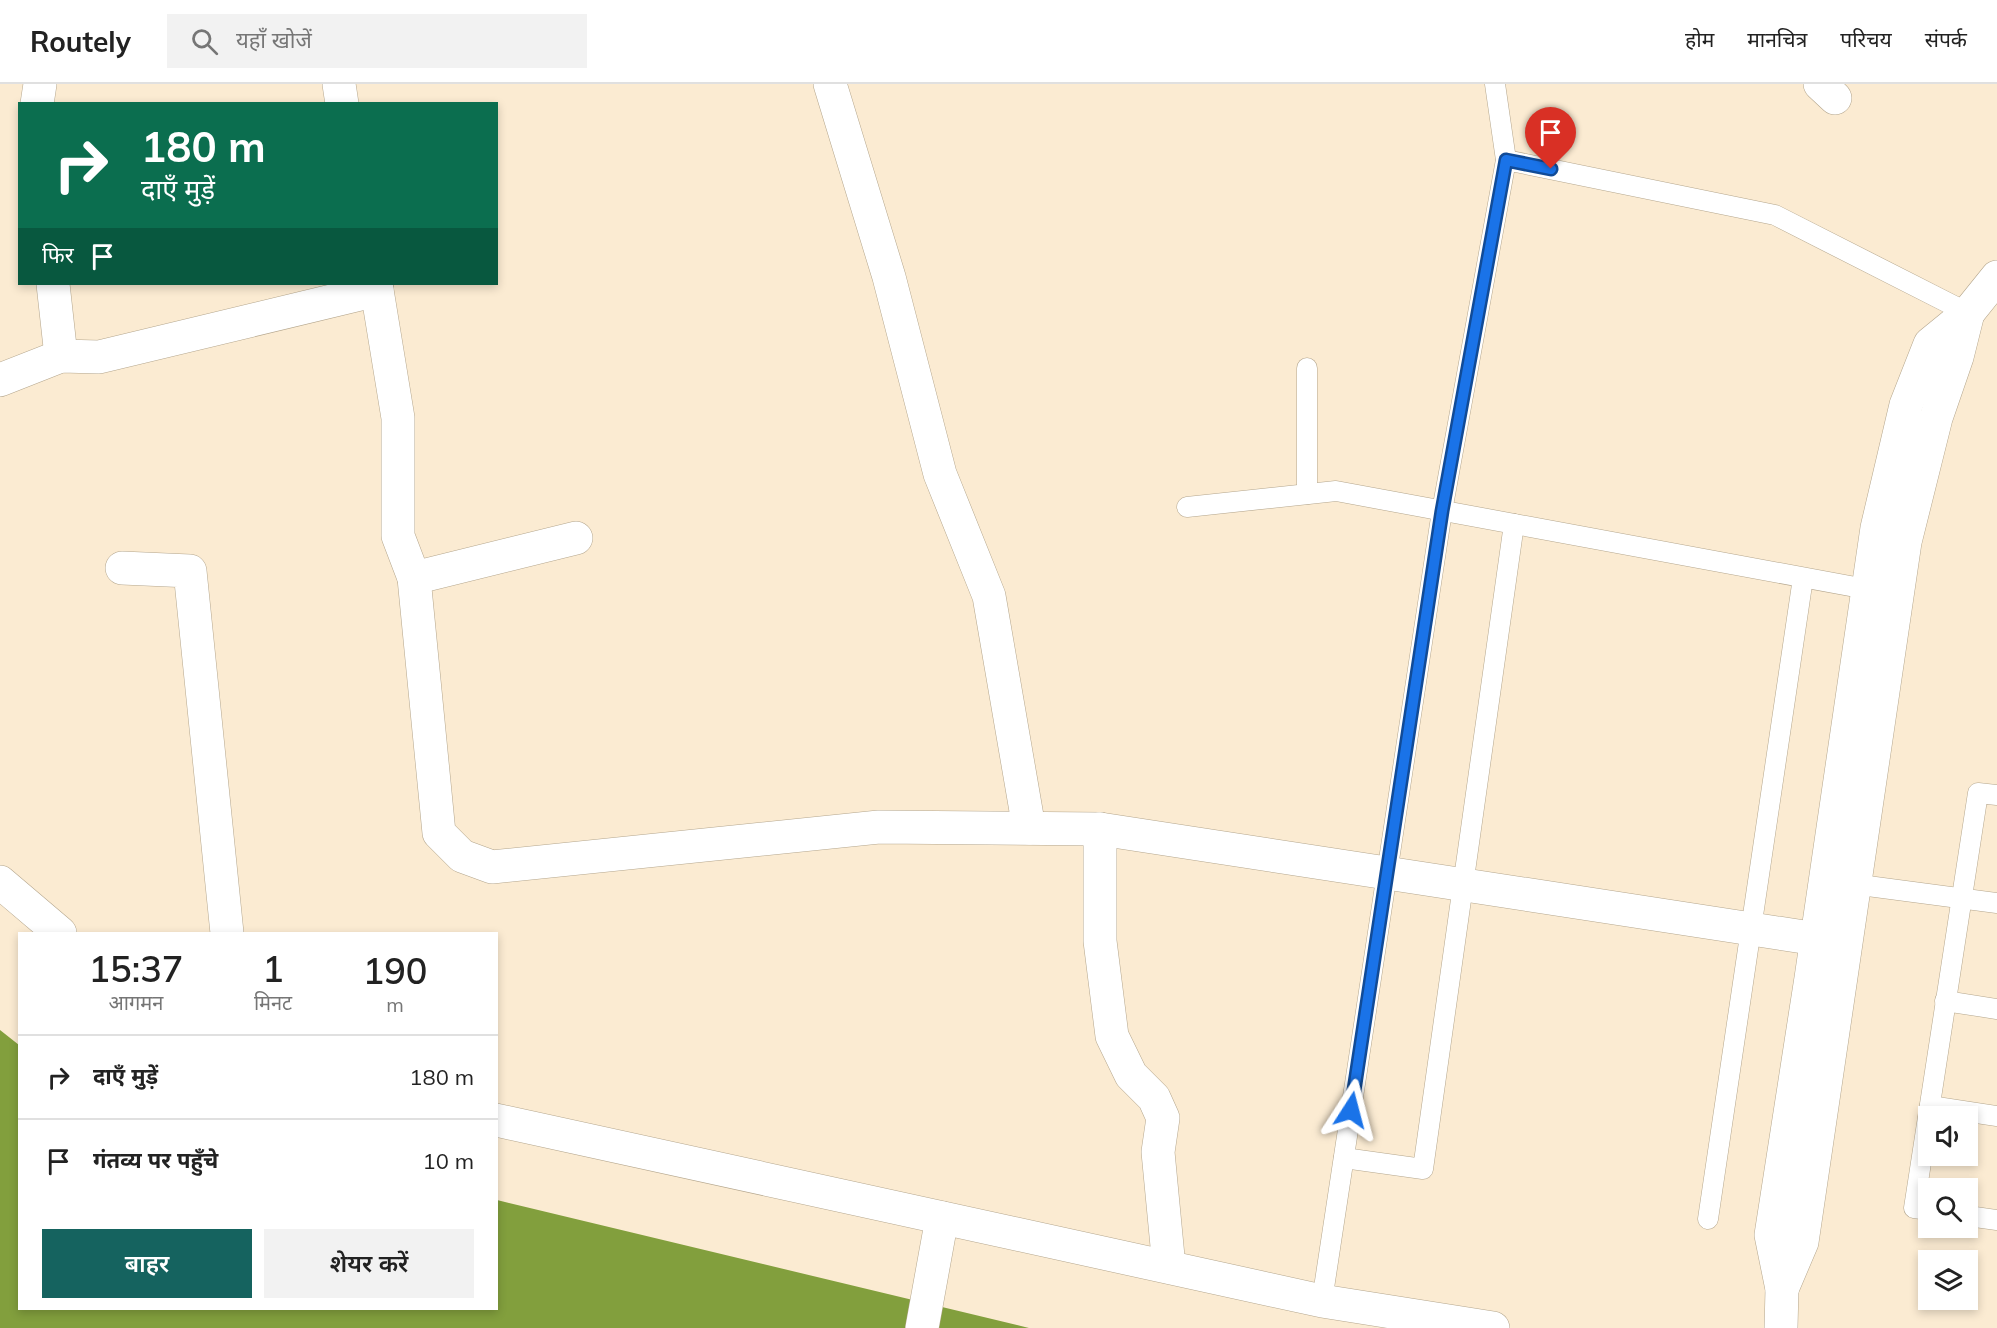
<!DOCTYPE html>
<html lang="hi">
<head>
<meta charset="utf-8">
<style>
  body { margin:0; font-family:Mulish,"Noto Sans Devanagari",sans-serif; background:#f2f2f2; color:#222; height:100vh; display:flex; flex-direction:column; font-size:22px; white-space:nowrap }
  * { box-sizing:border-box; margin:0 }
  p { font-size:20px; color:#767676 }
  .icon { flex:none; width:33px; height:33px; fill:none; stroke:currentColor; stroke-width:2; stroke-linecap:round; stroke-linejoin:round }
  .map { position:relative; flex:1; overflow:hidden }
  .panel { position:absolute; left:18px; top:848px; width:480px; height:378px; display:flex; flex-direction:column; background:#fff; border-radius:0px; box-shadow:0 3px 9px #0003 }
  .panel>* { flex:none }
  .banner { position:absolute; left:18px; top:18px; width:480px; height:183px; border-radius:0px; box-shadow:0 3px 9px #0003; background:#0b6e4f; color:#fff; overflow:hidden }
  .controls { position:absolute; left:1918px; top:1022px; display:grid; gap:12px }
  .controls a { display:grid; place-items:center; width:60px; height:60px; border-radius:0px; background:#fff; box-shadow:0 3px 9px #0003; font-size:30px }
  .pin { position:absolute; display:grid; place-items:center; width:51px; height:51px; color:#fff; margin:-62px -26px; border-radius:50% 50% 50% 0; rotate:-45deg; box-shadow:0 0 6px #0007 }
  .pin .icon { rotate:45deg }
  .me { position:absolute; width:66px; margin:-33px; rotate:9deg; stroke-linejoin:round; filter:drop-shadow(0 0 4px #0008) }
  .turn { display:flex; align-items:center; gap:21px; height:126px; padding:0 24px; font-size:27px }
  .turn .icon { width:78px; height:78px; stroke-width:2.5 }
  .turn b { display:block; font-size:42px; line-height:51px }
  .then { display:flex; align-items:center; height:57px; padding:0 24px; background:#0003; gap:12px; font-size:22px }
  .eta { display:flex; justify-content:space-evenly; align-items:center; height:102px; text-align:center }
  .eta b { font-size:36px; font-weight:600; line-height:42px }
  .primary-button { display:flex; gap:12px; margin-top:auto; padding:12px 24px }
  .primary-button a { flex:1; height:69px; border-radius:0px; background:#15635f; color:#fff; font-size:24px; font-weight:600; line-height:69px; text-align:center }
  .primary-button a+a { background:#f2f2f2; color:#222 }
  ul { padding:0; list-style:none }
  li { display:flex; align-items:center; gap:18px; height:84px; padding:0 24px; border-top:2px solid #e0e0e0 }
  li div { flex:1 }
  li b { display:block; font-size:22px }
  li em { font-style:normal }
  header { display:flex; align-items:center; gap:36px; box-sizing:border-box; height:84px; padding:0 30px; background:#fff; border-bottom:2px solid #e0e0e0 }
  header strong { font-size:28px }
  nav { display:flex; gap:33px; margin-inline-start:auto; font-size:21px }
  .search { width:420px; height:54px; background:#f2f2f2; display:flex; align-items:center; gap:15px; box-sizing:border-box; padding:0 21px; border-radius:0px; color:#767676; font-size:22px }
  .map>svg:first-child { display:block }
  .water { fill:#829f3d }
  .lines { fill:none; stroke-linecap:round; stroke-linejoin:round }
  .lane-casing { stroke:#b4a68d; stroke-width:21 }
  .street-casing { stroke:#b4a68d; stroke-width:34 }
  .secondary-casing { stroke:#b4a68d; stroke-width:34 }
  .lane { stroke:#fff; stroke-width:20 }
  .street { stroke:#fff; stroke-width:33 }
  .secondary { stroke:#fff; stroke-width:33 }
  .route-casing { stroke:#114b97; stroke-width:15 }
  .route { stroke:#1a73e8; stroke-width:10 }
</style>
</head>
<body>
<header>
<strong>Routely</strong>
<div class="search"><svg class="icon" aria-label="search" viewBox="0 0 24 24"><circle cx="10" cy="10" r="6"/><path d="M15 15l6 6"/></svg>यहाँ खोजें</div>
<nav><a>होम</a><a>मानचित्र</a><a>परिचय</a><a>संपर्क</a></nav>
</header>
<div class="map">
<svg width="1997" height="1244" viewBox="0 0 1997 1244">
  <rect width="100%" height="100%" fill="#fbebd2"/>
  <path class="water" d="M0 946 19 961 20 1224H496L497 1116 1029 1244H0Z"/>
  <g class="lines">
    <defs>
      <g id="lane">
        <path d="M1495 0 1506 76"/>
        <path d="M1307 410V284"/>
        <path d="M1187 423 1336 407 1877 507"/>
        <path d="M1845 799 1997 819"/>
        <path d="M1945 917 1997 925"/>
        <path d="M1930 1022 1997 1032"/>
        <path d="M1344 1074 1423 1085 1514 440"/>
        <path d="M1929 1126 1914 1124 1978 709 1997 711"/>
        <path d="M1968 1132 1997 1136"/>
        <path d="M1708 1135 1803 494"/>
        <path d="M1322 1217 1442 427 1506 76 1775 131 1968 229"/>
      </g>
      <g id="street">
        <path d="M339 0 342 20"/>
        <path d="M830 0 889 193 940 390 989 512 1029 744"/>
        <path d="M1820 0 1835 14"/>
        <path d="M37 20 40 0"/>
        <path d="M53 200 61 272"/>
        <path d="M376 200 398 334V452L414 494 439 749 462 772 492 783 879 743 1100 745 1843 859"/>
        <path d="M0 296 61 272 99 273 377 206"/>
        <path d="M122 484 190 487 227 849"/>
        <path d="M414 494 576 454"/>
        <path d="M1100 745V857L1112 952 1131 991 1154 1014 1163 1034 1158 1068 1169 1183"/>
        <path d="M922 1244 942 1134"/>
      </g>
      <g id="secondary">
        <path d="M0 798 60 849"/>
        <path d="M496 1036 1322 1217 1493 1244"/>
        <path d="M1782 1205 1802 1158 1905 458 1936 334 1957 273 1968 229"/>
        <path d="M1781 1244 1782 1205 1771 1151 1811 894 1877 444 1906 321 1930 260 1968 229 1997 193"/>
      </g>
    </defs>
    <use href="#lane" class="lane-casing"/>
    <use href="#street" class="street-casing"/>
    <use href="#secondary" class="secondary-casing"/>
    <use href="#lane" class="lane"/>
    <use href="#street" class="street"/>
    <use href="#secondary" class="secondary"/>
  </g>
  <g class="lines">
    <defs>
      <path id="route" d="M1351 1026 1442 427 1506 76 1551 85"/>
    </defs>
    <use href="#route" class="route-casing"/>
    <use href="#route" class="route"/>
  </g>
</svg>
<div class="controls">
<a><svg class="icon" aria-label="sound" viewBox="0 0 24 24"><path d="M4 9h4l5-4v14l-5-4H4zM17 9q2 3 0 6"/></svg></a>
<a><svg class="icon" aria-label="search" viewBox="0 0 24 24"><circle cx="10" cy="10" r="6"/><path d="M15 15l6 6"/></svg></a>
<a><svg class="icon" aria-label="layers" viewBox="0 0 24 24"><path d="M12 4l9 5-9 5-9-5zM3 14l9 5 9-5"/></svg></a>
</div>
<div class="pin" style="left:1551px;top:85px;background:#d93025"><svg class="icon" aria-label="arrive" viewBox="0 0 24 24"><path d="M6 21V4h12l-3 4 3 4H6"/></svg></div>
<svg class="me" style="left:1351px;top:1026px" viewBox="-20 -20 40 40"><path d="M0-17L14 15 0 8-14 15z" fill="#1a73e8" stroke="#fff" stroke-width="4"/></svg>
<div class="banner">
<div class="turn"><svg class="icon" aria-label="right" viewBox="0 0 24 24"><path d="M7 20v-9h11M14 6l5 5-5 5"/></svg><div><b>180 m</b>दाएँ मुड़ें</div></div>
<div class="then">फिर<svg class="icon" aria-label="arrive" viewBox="0 0 24 24"><path d="M6 21V4h12l-3 4 3 4H6"/></svg></div>
</div>
<section class="panel">
<div class="eta">
<div><b>15:37</b><p>आगमन</p></div>
<div><b>1</b><p>मिनट</p></div>
<div><b>190</b><p>m</p></div>
</div>
<ul>
<li><svg class="icon" aria-label="right" viewBox="0 0 24 24"><path d="M7 20v-9h11M14 6l5 5-5 5"/></svg><div><b>दाएँ मुड़ें</b></div><em>180 m</em></li>
<li><svg class="icon" aria-label="arrive" viewBox="0 0 24 24"><path d="M6 21V4h12l-3 4 3 4H6"/></svg><div><b>गंतव्य पर पहुँचे</b></div><em>10 m</em></li>
</ul>
<div class="primary-button"><a>बाहर</a><a>शेयर करें</a></div>
</section>
</div>
</body>
</html>
